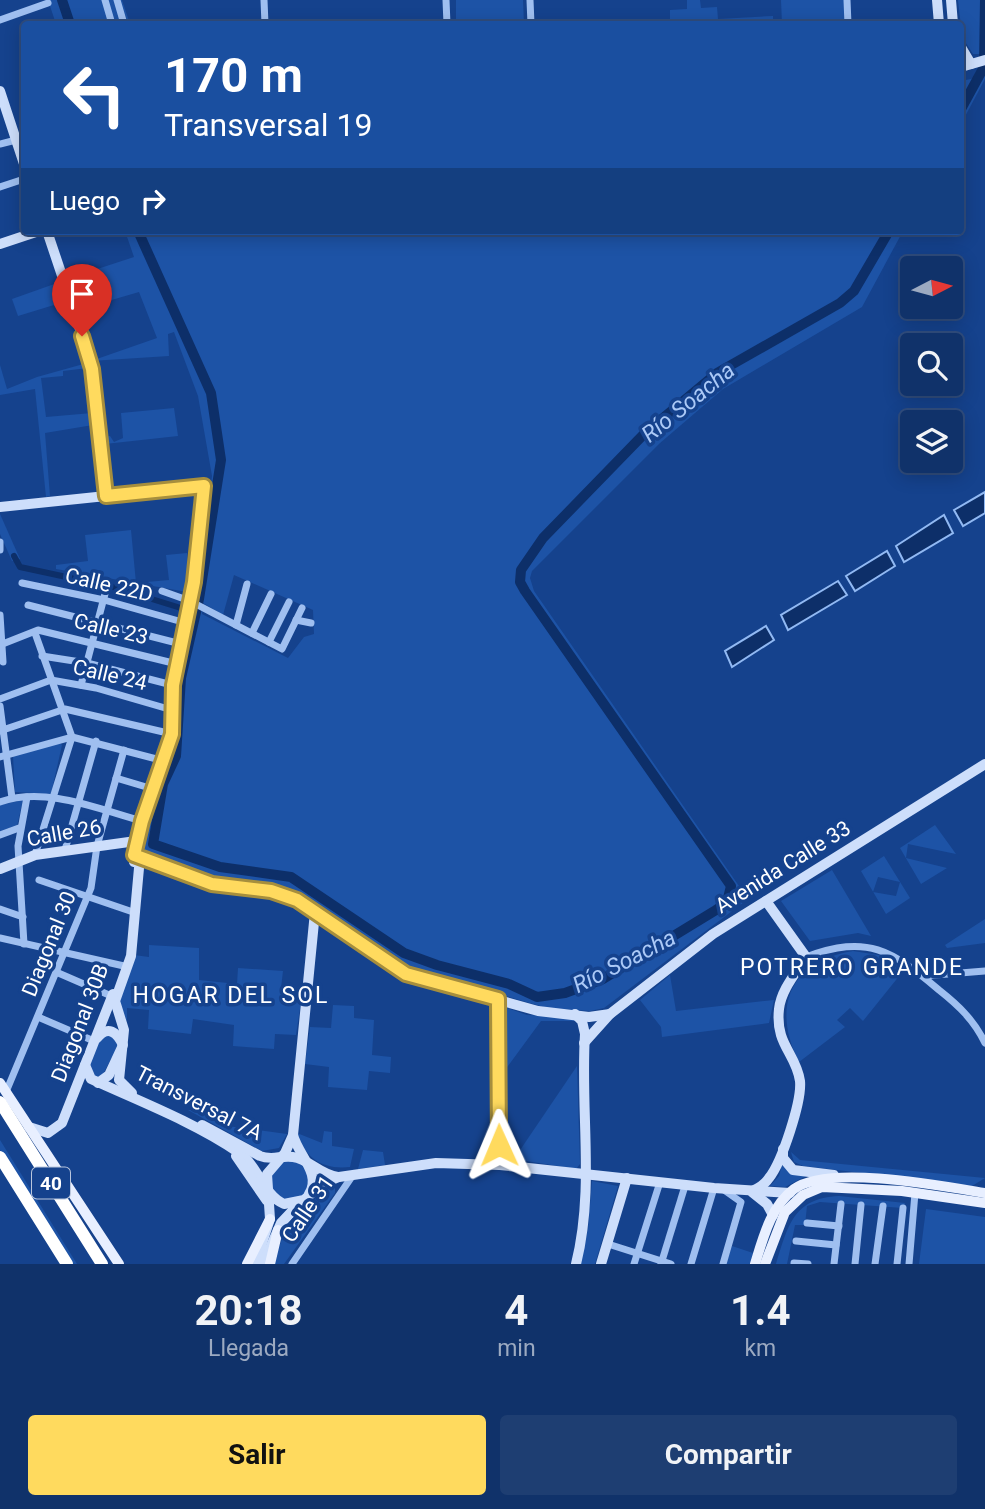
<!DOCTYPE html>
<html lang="es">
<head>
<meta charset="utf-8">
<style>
  body { margin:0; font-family:Roboto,sans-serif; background:#1e3e72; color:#f1f3f6; height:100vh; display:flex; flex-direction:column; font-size:26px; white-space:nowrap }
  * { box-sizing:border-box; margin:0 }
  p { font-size:23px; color:#9caac1 }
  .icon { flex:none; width:38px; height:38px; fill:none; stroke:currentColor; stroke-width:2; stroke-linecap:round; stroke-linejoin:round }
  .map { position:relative; height:1264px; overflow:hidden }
  .panel { display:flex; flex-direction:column; background:#10326a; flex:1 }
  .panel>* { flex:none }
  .guide { position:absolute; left:21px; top:21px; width:943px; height:214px; border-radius:7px; box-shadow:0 4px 18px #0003,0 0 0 2px #304d7e; background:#1a4fa0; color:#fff; overflow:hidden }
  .needle { width:46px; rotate:84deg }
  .fabs { position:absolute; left:900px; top:256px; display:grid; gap:14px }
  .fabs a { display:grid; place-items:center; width:63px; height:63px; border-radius:7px; background:#10326a; box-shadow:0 4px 18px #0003,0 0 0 2px #304d7e; font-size:35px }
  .pin { position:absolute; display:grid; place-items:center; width:60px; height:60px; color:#fff; margin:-72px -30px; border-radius:50% 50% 50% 0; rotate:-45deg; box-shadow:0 0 7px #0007 }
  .pin .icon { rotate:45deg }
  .me { position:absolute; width:77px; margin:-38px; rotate:359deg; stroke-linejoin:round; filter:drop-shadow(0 0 5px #0008) }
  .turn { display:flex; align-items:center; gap:24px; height:147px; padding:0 28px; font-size:32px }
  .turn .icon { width:91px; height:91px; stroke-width:2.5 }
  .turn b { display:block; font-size:49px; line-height:60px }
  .then { display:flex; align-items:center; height:66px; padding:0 28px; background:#0003; gap:14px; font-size:26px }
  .eta { display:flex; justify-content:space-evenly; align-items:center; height:119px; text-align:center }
  .eta b { font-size:42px; font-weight:700; line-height:49px }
  .button { display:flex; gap:14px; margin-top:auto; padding:14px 28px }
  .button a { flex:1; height:80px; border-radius:7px; background:#ffda5e; color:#111; font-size:28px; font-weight:700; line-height:80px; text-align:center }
  .button a+a { background:#1e3e72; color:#f1f3f6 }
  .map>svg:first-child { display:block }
  .green { fill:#1d53a6; fill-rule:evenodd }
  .water { fill:#0d2f69; stroke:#91b9f3; stroke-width:2 }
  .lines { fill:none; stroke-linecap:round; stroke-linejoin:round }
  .canal { stroke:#0d2f69; stroke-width:6 }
  .river { stroke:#0d2f69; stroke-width:10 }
  .street { stroke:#9fbff0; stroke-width:7 }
  .secondary { stroke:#cddefb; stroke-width:10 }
  .primary { stroke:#e8efff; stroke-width:10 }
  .highway { stroke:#fff; stroke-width:12 }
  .route-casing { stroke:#a68e3d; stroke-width:18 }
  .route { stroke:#ffda5e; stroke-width:12 }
  .labels { text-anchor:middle; stroke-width:7; stroke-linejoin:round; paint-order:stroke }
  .shield { fill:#15428d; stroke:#b9c6dd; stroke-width:2 }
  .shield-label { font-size:19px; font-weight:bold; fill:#fff }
  .street-label { font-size:21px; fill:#fff; stroke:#15428d }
  .water-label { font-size:23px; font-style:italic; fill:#abc9f7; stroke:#15428d }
  .neighbourhood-label { font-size:23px; letter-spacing:2px; fill:#fff; stroke:#15428d }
</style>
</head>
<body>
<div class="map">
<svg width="985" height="1264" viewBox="0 0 985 1264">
  <rect width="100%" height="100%" fill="#15428d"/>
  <g class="green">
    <path d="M48 0H122L130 24H56Z"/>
    <path d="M456 0H523L524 24H456Z"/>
    <path d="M687 0H700L701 8 717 7 718 19 773 16V24H601L670 20V10L687 9Z"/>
    <path d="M781 0H847L849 24H782Z"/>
    <path d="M958 0H985V54H973L962 37Z"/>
    <path d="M985 76V79L961 124V81Z"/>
    <path d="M125 231H903L862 307 723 389 660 443 532 571 530 578 534 591 748 899 604 1008 590 1011 547 1008 406 967 395 963 282 887 217 880 143 852 144 836 174 743 176 686 196 598 212 476 198 396 174 332 168 334 169 356 91 361 157 338 139 292 91 306 82 274 134 257ZM234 575 313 610 314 634 304 637 288 658 202 614 203 603 223 615Z"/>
    <path d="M60 282 64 294 54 305 18 316 12 299Z"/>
    <path d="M87 363 88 368 63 371V376L41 378 46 417 92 413 93 425 45 433 50 496 46 497 35 389 0 395V365L7 389 37 377Z"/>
    <path d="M174 408 178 436 105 444 104 437 110 436 114 442 123 438 121 413Z"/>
    <path d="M0 514 20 559 12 561 0 534Z"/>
    <path d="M131 530 136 583 169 580 166 555 187 553V592L56 569V565L88 561 85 535Z"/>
    <path d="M59 742 62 745 51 794 15 792 13 756Z"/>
    <path d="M23 800 17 826 0 831V805Z"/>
    <path d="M935 825 956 854 908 844 906 858 947 868 921 884 900 848Z"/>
    <path d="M884 856 910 898 886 914 861 871ZM878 877 900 882 896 896 873 892Z"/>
    <path d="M832 870 871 936 858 933 810 941 781 901Z"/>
    <path d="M985 919V943L947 948 945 945Z"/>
    <path d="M149 945 199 948V980L237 984 238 968 283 971 281 988 303 989 296 1035 275 1034 274 1049 233 1046 234 1025 193 1019 191 1034 148 1029 149 1010 127 1008V1021L118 1005 134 955 149 957Z"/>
    <path d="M853 951 885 956 904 970 863 1021 850 1008 837 1020 845 1027 799 1062C771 1007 790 961 853 951Z"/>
    <path d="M670 975 676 1011 774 1000 769 1023 662 1037 661 1027 640 1000Z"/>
    <path d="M333 1005 354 1006V1018L374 1020 372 1055 391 1057 390 1073 369 1071 367 1090 328 1087 329 1067 305 1064 310 1027 331 1028Z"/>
    <path d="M507 1008 527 1015 575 1017V1021H541L505 1070Z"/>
    <path d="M108 1033 119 1044 101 1078 93 1076 88 1065 99 1039Z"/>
    <path d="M577 1066 580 1164 576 1169 514 1159Z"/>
    <path d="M188 1110H206V1115L226 1118 227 1126 287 1134 279 1148 262 1151Z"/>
    <path d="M324 1131 332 1132V1146L354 1149 350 1167C324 1170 305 1159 297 1133L322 1143Z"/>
    <path d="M0 1140 77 1264H72L0 1150Z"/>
    <path d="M363 1150 383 1152 385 1165 358 1169Z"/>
    <path d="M791 1152 800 1160 985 1178 972 1186 803 1166 794 1162Z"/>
    <circle cx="290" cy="1181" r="20"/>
    <path d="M782 1165 790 1173 808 1175 785 1187 770 1186 779 1176Z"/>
    <path d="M592 1181 618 1186 595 1264H580L588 1229Z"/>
    <path d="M335 1184V1193L284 1264H273L287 1225 311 1204 324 1187Z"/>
    <path d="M839 1196 905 1203 903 1208 820 1202 807 1206 805 1225H795L787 1264H776C788 1226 793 1198 839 1196Z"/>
    <path d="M926 1209 985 1217V1264H919Z"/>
    <path d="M732 1246 753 1253 750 1264H726Z"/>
  </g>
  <g class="water">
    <path d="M985 492V513L963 526 954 510Z"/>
    <path d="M944 515 953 533 904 562 896 546Z"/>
    <path d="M887 551 895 566 855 591 846 576Z"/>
    <path d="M838 581 847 595 788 630 781 615Z"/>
    <path d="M766 626 774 640 732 667 725 651Z"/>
  </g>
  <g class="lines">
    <path class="canal" d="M14 556 20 567 113 587 184 609"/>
    <g class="river">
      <path d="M62 0 70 24"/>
      <path d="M961 109 984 67 985 0"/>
      <path d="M138 231 211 393 221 460 199 599 181 678 176 756 163 784 153 844 220 867 291 877 404 953 437 965 509 984 537 997 565 993 603 979 716 910 727 902 731 886 525 591 520 582 521 570 543 538 645 433 717 373 840 303 854 291 889 231"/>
    </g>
    <g class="street">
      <path d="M105 0 112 24"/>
      <path d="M117 0 124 24"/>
      <path d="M264 0 265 24"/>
      <path d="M446 0 447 24"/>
      <path d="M530 0 531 24"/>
      <path d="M847 0 848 24"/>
      <path d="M0 20 48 3"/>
      <path d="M0 144 16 140"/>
      <path d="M0 187 24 179"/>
      <path d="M106 496 204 486 194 582 172 685V734L136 841"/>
      <path d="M0 542V550"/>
      <path d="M22 583 104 600 186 623"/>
      <path d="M162 591 190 601 282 649 302 608"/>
      <path d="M28 605 181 644"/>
      <path d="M0 615 3 662"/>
      <path d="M296 620 311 623"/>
      <path d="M236 625 247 584"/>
      <path d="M35 633 72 737 35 855"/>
      <path d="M252 633 271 594"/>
      <path d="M269 642 289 602"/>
      <path d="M0 645 38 630 177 664"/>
      <path d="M42 656 87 663 172 685"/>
      <path d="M81 685 106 590"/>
      <path d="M0 699 51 680 96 688 172 710"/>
      <path d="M0 706 12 798"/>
      <path d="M0 731 65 709 172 734"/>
      <path d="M0 757 72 737 164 761"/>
      <path d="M116 778 153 789"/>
      <path d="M0 802C45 786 98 809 142 821"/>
      <path d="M0 835 19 828"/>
      <path d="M65 850 96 741"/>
      <path d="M39 880 130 911"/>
      <path d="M0 909 23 917"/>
      <path d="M0 938 124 966"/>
      <path d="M24 944 18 846 27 797"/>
      <path d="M806 957C868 934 891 950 939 990 958 1005 974 1020 985 1043"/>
      <path d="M56 972 116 998"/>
      <path d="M923 976 985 971"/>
      <path d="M38 1017 94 1041"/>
      <path d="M6 1092 91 888 97 846 124 750"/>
      <path d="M807 1223 839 1226"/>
      <path d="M796 1241 836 1245"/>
      <path d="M608 1244 671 1264"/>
      <path d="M794 1263 808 1264"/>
      <path d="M292 1264 353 1175"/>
      <path d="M634 1264 660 1182"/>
      <path d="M661 1264 685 1186"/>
      <path d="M691 1264 714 1188"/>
      <path d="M723 1264 741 1202 724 1190"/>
      <path d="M834 1264 841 1204"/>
      <path d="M855 1264 861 1205"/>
      <path d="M875 1264 883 1206"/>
      <path d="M897 1264 903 1208"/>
      <path d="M909 1264 915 1193"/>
    </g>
    <g class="secondary">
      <path d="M937 0 939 24"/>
      <path d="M951 0 953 24"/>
      <path d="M961 47 971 64"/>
      <path d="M961 67 985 60"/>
      <path d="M0 91 24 164"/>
      <path d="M0 244 39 231"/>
      <path d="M0 507 106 496 92 365 47 231"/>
      <path d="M134 855 212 884 281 893 315 912 406 974 538 1011 589 1017 610 1014"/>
      <path d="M0 869 35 855 136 841 134 862"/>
      <path d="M498 999 500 1165"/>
      <path d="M575 1014 582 1021 585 1034C580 1111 595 1188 576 1264"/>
      <path d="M97 1038C108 1025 117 1032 123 1045L109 1075 98 1083"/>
      <path d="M584 1043 610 1014 713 934 985 764"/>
      <path d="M85 1065 91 1079C139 1101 194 1122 238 1152 259 1166 263 1195 284 1204L304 1200 322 1184 339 1177 436 1163 500 1165 714 1188 790 1193"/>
      <path d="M132 1093 119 1080 124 1030 115 1001 131 956 140 857"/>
      <path d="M202 1125 260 1156C272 1161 281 1155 293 1157 309 1159 320 1175 338 1177"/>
      <path d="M29 1127 48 1133 62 1123 113 994"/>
      <path d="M293 1135C298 1155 322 1174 309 1194"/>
      <path d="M783 1149V1158L793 1170 834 1175"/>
      <path d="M236 1156 267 1201"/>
      <path d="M752 1191C759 1188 765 1184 769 1178 782 1162 802 1101 800 1081 796 1053 775 1045 779 1009 781 990 796 973 806 957L766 901"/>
      <path d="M752 1192 767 1204 773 1215"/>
      <path d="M255 1264 270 1219 267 1174 285 1153 293 1135 315 912"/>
      <path d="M263 1264 281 1223 298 1205"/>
      <path d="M601 1264 627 1178"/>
    </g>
    <g class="primary">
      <path d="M0 1083 119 1264"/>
      <path d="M247 1264 270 1219"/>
      <path d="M270 1264 278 1230"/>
      <path d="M755 1264C763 1238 771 1206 794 1189 828 1164 943 1186 985 1193"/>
      <path d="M765 1264 785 1212 803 1195 822 1187 902 1191 985 1203"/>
    </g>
    <g class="highway">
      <path d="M0 1102 102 1264"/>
      <path d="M0 1157 67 1264"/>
    </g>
  </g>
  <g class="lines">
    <defs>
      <path id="route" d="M82 336 92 369 106 496 204 486 194 582 173 685 172 734 142 821 134 855 212 884 271 891 297 900 406 974 498 999 499 1145"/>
    </defs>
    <use href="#route" class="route-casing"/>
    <use href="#route" class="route"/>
  </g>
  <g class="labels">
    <rect class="shield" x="32" y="1167.5" width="38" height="31" rx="5"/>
    <g class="shield-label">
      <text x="51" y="1190">40</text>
    </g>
    <g class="street-label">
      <text transform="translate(109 585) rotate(13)" y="7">Calle 22D</text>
      <text transform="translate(111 629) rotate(13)" y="7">Calle 23</text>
      <text transform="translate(110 675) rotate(13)" y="7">Calle 24</text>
      <text transform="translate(64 833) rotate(-10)" y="7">Calle 26</text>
      <text transform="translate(783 867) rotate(-32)" y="7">Avenida Calle 33</text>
      <text transform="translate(49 944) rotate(-68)" y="7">Diagonal 30</text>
      <text transform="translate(80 1023) rotate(-69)" y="7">Diagonal 30B</text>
      <text transform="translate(199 1103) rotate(27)" y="7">Transversal 7A</text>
      <text transform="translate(308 1209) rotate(-56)" y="7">Calle 31</text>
    </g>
    <g class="water-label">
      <text transform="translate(688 402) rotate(-39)" y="8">Río Soacha</text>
      <text transform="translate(624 961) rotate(-27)" y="8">Río Soacha</text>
    </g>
    <g class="neighbourhood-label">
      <text x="852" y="975">POTRERO GRANDE</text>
      <text x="231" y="1003">HOGAR DEL SOL</text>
    </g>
  </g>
</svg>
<div class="fabs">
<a><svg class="needle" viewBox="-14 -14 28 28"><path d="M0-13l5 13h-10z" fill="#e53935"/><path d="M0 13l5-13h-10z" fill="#9caac1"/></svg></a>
<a><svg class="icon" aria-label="search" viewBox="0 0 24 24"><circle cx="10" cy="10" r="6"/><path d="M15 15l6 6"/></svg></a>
<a><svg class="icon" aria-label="layers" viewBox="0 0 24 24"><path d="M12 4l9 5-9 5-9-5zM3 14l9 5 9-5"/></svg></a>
</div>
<div class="pin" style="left:82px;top:336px;background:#d93025"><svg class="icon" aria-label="arrive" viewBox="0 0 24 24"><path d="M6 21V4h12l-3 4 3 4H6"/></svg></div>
<svg class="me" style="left:499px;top:1145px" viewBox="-20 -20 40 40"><path d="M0-17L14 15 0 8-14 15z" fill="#ffda5e" stroke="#fff" stroke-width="4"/></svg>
<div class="guide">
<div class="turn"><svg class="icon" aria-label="left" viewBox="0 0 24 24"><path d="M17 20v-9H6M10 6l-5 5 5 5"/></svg><div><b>170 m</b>Transversal 19</div></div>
<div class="then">Luego<svg class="icon" aria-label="right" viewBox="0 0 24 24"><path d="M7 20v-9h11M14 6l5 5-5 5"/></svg></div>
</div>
</div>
<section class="panel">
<div class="eta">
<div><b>20:18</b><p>Llegada</p></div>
<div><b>4</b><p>min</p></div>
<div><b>1.4</b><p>km</p></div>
</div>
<div class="button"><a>Salir</a><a>Compartir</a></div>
</section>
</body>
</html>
